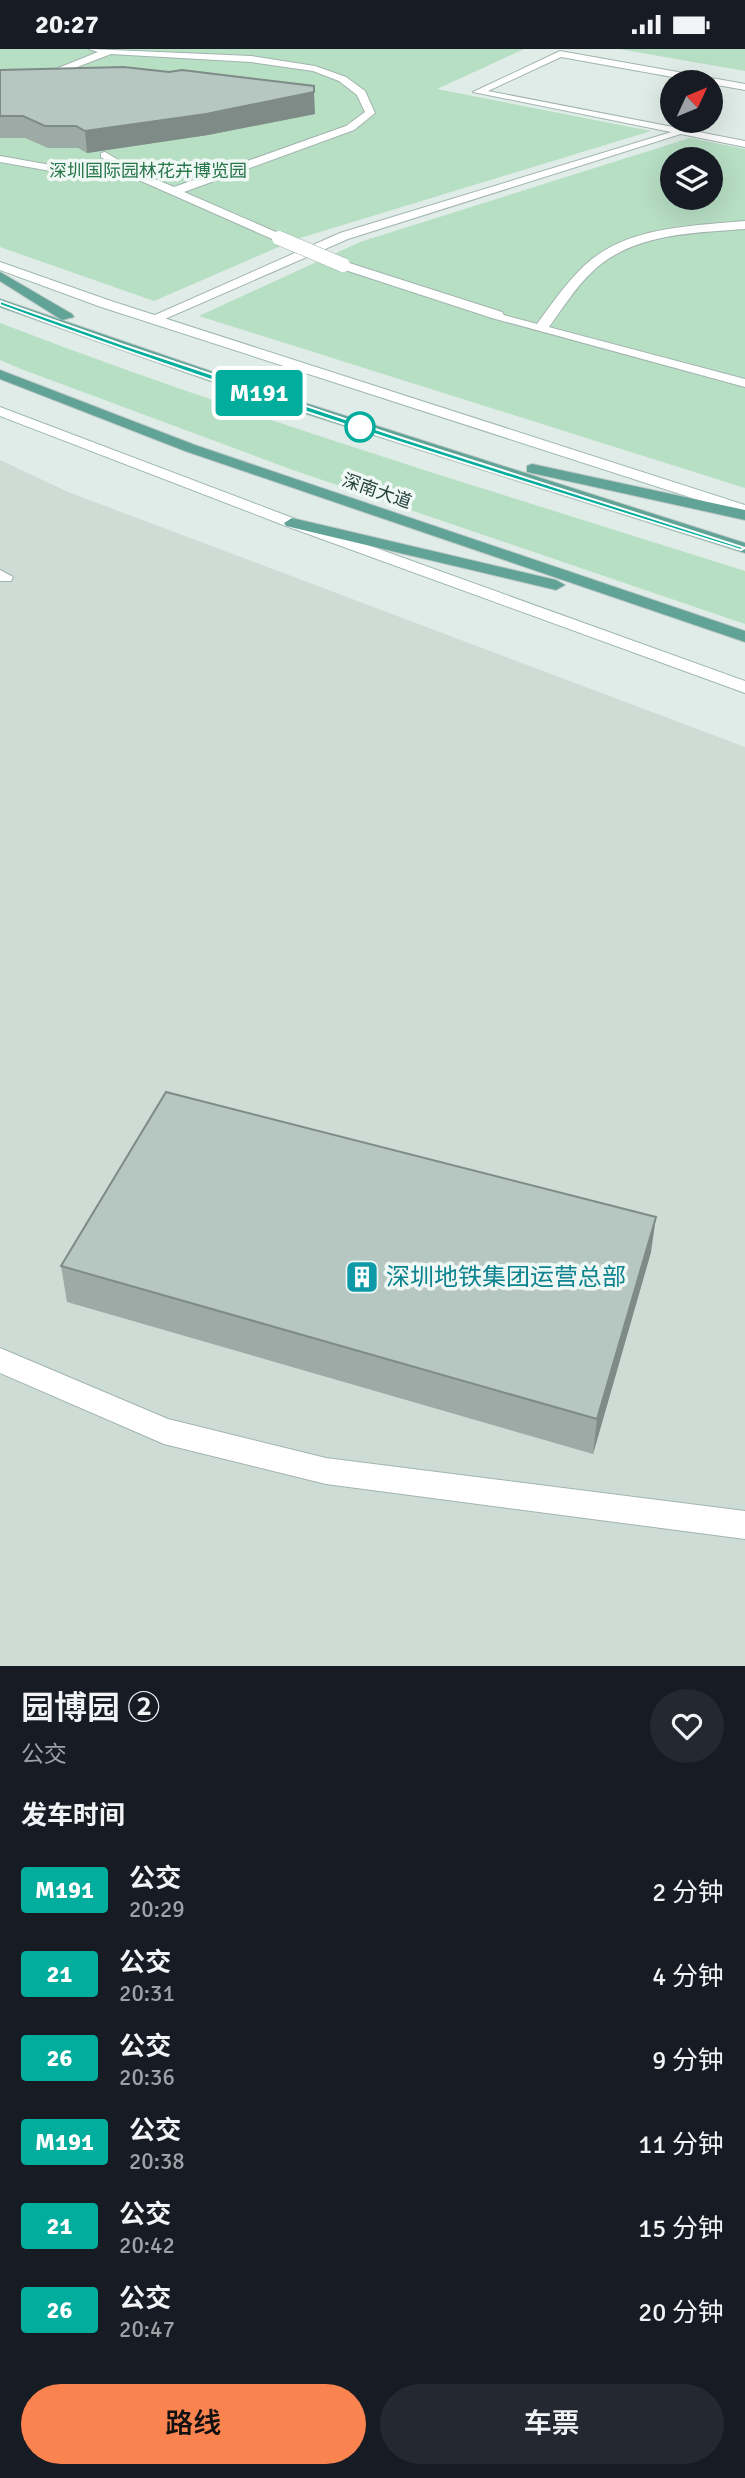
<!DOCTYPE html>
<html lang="zh">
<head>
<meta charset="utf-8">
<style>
	body { margin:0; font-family:Signika,"Noto Sans SC",sans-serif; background:#242831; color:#f1f3f6; height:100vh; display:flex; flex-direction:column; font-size:26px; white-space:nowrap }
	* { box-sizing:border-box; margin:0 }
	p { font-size:23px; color:#9ea1a6 }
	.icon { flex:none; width:38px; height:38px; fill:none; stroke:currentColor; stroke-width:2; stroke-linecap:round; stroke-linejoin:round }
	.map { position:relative; height:1617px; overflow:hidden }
	.sheet { display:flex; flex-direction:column; background:#171b24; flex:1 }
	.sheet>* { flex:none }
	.badge { padding:0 14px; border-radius:5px; font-size:24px; line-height:46px }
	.needle { width:46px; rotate:46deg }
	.tools { position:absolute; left:660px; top:21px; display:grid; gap:14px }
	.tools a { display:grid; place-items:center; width:63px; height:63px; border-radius:50%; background:#171b24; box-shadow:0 7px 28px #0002; font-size:35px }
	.map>.badge { position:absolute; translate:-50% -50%; box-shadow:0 0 0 4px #fff }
	h2 { padding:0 21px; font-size:26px; line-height:63px }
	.round { display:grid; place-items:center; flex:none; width:74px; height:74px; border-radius:37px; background:#242831 }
	.headline { display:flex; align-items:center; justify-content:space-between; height:119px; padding:0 21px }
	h1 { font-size:33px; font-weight:600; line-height:52px }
	.primary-button { display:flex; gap:14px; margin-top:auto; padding:14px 21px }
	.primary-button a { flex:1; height:80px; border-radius:42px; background:#fb834f; color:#111; font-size:28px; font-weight:600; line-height:80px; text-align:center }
	.primary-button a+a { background:#242831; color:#f1f3f6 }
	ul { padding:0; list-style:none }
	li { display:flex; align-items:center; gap:21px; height:84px; padding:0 21px }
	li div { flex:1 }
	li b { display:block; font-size:26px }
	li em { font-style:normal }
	li .badge { min-width:77px; font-weight:700; text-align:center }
	.status { display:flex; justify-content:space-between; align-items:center; height:49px; padding:0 35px; background:#171b24; direction:ltr }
	.status svg { height:19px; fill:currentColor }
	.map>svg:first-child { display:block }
</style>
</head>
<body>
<div class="status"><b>20:27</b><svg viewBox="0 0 49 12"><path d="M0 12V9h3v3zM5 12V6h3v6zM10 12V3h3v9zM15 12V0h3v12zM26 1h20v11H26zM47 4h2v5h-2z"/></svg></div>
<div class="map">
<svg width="745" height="1617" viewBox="0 0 745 1617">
	<rect width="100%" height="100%" fill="#e0ece7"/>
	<polygon fill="#cedcd6" points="0,411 68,443 745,698 745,1617 0,1617"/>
	<g fill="#b7dfc4" fill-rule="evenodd">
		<polygon points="0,0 524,0 437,40 651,82 297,190 154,252 0,198"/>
		<polygon points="619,0 745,0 745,22"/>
		<path d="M690 89 745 100V439L199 267 360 193ZM672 110H710V149H672Z"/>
		<path d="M0 274C244 368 496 443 745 522V575L290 420 21 320 0 311Z"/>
	</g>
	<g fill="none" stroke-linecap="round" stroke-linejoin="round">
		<defs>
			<g id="service">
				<polygon points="89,0 251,7 315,17 346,28 365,42 375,64 354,81 184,143 283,186 285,189 279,193 132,128 79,127 0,113 0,107 79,121 121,121 101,108 101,104 105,103 138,123 174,138 346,77 365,63 357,46 339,32 313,22 251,13 111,5 46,30 0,39 0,33 41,26 98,3"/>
				<polygon points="560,2 745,35 745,41 561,8 488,42 745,92 745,98 473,43"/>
				<path d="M745 172V180C693 184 632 184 592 223 574 240 561 262 546 282L534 279C550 257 566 234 585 216 627 177 692 177 745 172Z"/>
				<polygon points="343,212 502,263 504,266 492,269 339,219 339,213"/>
				<polygon points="0,521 13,528 11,532 0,532"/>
				<polygon points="0,1299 168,1370 326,1409 745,1462 745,1490 326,1435 164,1395 0,1324"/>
			</g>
			<polygon id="pedestrian" points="492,263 745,330 745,338 492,269"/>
			<polygon id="minor" points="678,81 687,83 348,190 158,273 146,270 340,184"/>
			<g id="secondary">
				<polygon points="0,213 111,252 745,456 745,466 101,258 0,221"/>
				<polygon points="0,358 298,471 745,632 745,644 286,477 0,367"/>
			</g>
			<g id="primary">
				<polygon points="0,223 72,265 74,268 62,271 0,232"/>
				<polygon points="0,250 283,347 745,494 745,504 272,354 0,258"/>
				<polygon points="0,321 195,396 745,582 745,593 185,402 0,330"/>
				<polygon points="532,415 745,461 745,471 527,423 527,417"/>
				<polygon points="292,469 556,531 565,536 556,541 286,477 284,474"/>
			</g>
		</defs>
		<use href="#service" stroke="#a2b4af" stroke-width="2"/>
		<use href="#pedestrian" stroke="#a2b4af" stroke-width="2"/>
		<use href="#minor" stroke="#a2b4af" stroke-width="2"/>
		<use href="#secondary" stroke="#9db8b0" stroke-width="2"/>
		<use href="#primary" stroke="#c0c9c7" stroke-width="2"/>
		<use href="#service" fill="#fff" fill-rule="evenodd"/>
		<use href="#pedestrian" fill="#fff" fill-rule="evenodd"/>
		<use href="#minor" fill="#fff" fill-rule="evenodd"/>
		<use href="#secondary" fill="#fff" fill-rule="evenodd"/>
		<use href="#primary" fill="#61a497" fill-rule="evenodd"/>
		<defs>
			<polyline id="service-bridge" points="279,189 343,216"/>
		</defs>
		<use href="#service-bridge" stroke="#a2b4af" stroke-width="15" stroke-linecap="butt"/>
		<use href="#service-bridge" stroke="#fff" stroke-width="14"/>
	</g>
	<g fill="#9caba5">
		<polygon points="0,21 315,65 208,86 87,104 78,99 48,99 25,89 0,89"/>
		<polygon points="651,1203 593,1405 67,1253 61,1217"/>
	</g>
	<g fill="#7f8b86">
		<polygon points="314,43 315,65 208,86 87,104 85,82"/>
		<polygon points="656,1168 651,1203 593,1405 597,1370"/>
	</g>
	<g fill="#b5c7c0" stroke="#7f8b86" stroke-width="2">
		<polygon points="124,18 169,23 182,21 314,37 314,43 206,65 85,82 76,77 45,77 23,67 0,67 0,21"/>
		<polygon points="166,1043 656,1168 597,1370 61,1217"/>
	</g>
	<path fill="#01ad9c" stroke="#fff" stroke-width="2" d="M0 252 124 296 399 388 745 499 741 501C492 423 242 346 0 256Z"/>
	<defs>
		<symbol id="building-square" viewBox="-11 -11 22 22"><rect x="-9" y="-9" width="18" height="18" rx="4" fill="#0f9aa8" stroke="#f0f8f5"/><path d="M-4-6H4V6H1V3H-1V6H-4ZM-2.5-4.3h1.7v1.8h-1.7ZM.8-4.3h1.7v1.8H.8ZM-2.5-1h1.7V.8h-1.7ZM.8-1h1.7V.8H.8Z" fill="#fff"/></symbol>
	</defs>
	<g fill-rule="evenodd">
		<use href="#building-square" x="343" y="1209" width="38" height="38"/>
	</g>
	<circle fill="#fff" stroke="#01ad9c" stroke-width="3.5" cx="360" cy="378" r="14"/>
	<g text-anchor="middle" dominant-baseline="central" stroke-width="7" stroke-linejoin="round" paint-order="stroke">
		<g font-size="18" fill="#27774a" stroke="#f0f8f5">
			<text x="148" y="122">深圳国际园林花卉博览园</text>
		</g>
		<g font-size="18" fill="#1f3d37" stroke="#f0f8f5">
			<text transform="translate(377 442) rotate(19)">深南大道</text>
		</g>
		<g font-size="24" fill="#0d838f" stroke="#f0f8f5" text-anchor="start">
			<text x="386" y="1228">深圳地铁集团运营总部</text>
		</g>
	</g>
</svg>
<div class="tools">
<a><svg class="needle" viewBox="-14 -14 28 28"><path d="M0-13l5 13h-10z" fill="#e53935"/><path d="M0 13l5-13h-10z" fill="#9ea1a6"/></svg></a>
<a><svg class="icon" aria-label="layers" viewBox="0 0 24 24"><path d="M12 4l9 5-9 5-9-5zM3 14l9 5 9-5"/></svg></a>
</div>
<b class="badge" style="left:259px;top:344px;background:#01ad9c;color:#fff">M191</b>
</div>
<section class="sheet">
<div class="headline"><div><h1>园博园 ②</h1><p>公交</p></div><a class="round"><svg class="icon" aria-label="heart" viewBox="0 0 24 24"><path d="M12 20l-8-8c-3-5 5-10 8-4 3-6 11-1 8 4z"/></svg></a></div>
<h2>发车时间</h2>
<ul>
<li><span class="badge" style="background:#01ad9c;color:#fff">M191</span><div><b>公交</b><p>20:29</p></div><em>2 分钟</em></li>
<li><span class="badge" style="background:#01ad9c;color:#fff">21</span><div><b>公交</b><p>20:31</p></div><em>4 分钟</em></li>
<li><span class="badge" style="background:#01ad9c;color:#fff">26</span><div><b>公交</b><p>20:36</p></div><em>9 分钟</em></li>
<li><span class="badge" style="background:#01ad9c;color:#fff">M191</span><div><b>公交</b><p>20:38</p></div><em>11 分钟</em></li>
<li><span class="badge" style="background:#01ad9c;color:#fff">21</span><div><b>公交</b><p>20:42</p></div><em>15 分钟</em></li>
<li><span class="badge" style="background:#01ad9c;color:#fff">26</span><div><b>公交</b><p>20:47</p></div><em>20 分钟</em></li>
</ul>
<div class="primary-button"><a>路线</a><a>车票</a></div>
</section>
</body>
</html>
